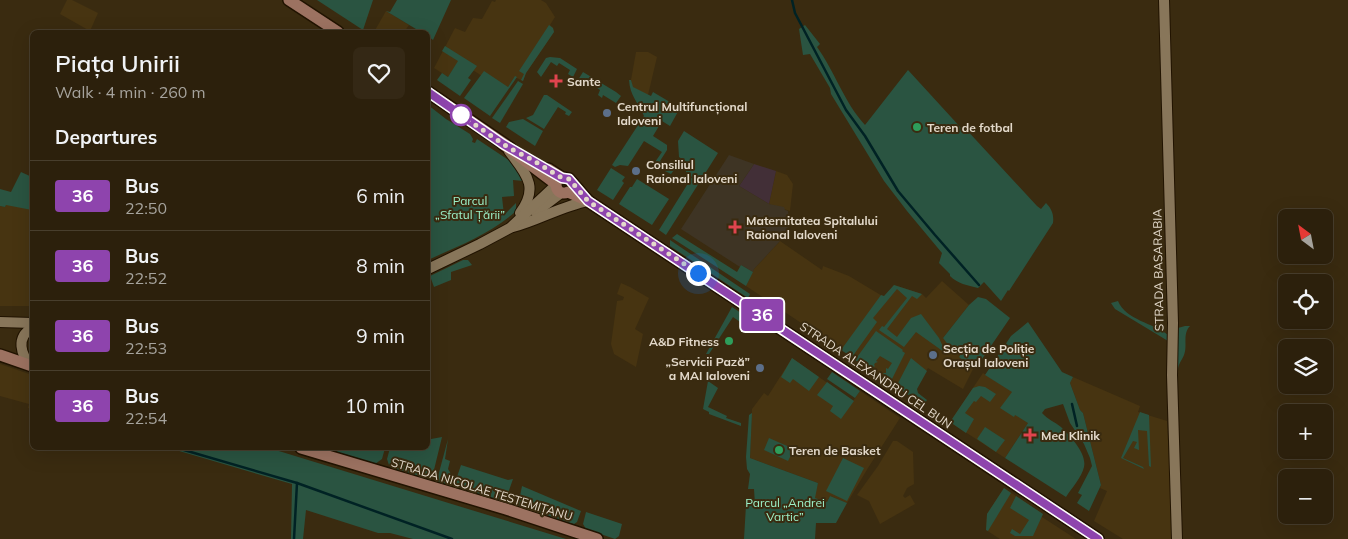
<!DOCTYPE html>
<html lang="en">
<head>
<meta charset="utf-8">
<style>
	body { margin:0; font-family:Mulish,sans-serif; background:#342815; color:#f1f3f6; height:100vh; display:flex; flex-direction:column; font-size:19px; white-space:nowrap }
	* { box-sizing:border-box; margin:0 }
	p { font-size:16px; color:#a6a39d }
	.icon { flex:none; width:28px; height:28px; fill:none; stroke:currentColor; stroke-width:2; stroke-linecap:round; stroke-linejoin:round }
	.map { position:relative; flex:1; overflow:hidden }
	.panel { position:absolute; left:30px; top:30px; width:400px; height:420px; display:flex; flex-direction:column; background:#2c200c; border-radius:8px; box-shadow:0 5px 20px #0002,0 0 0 1px #483e2d }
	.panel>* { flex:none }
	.badge { padding:0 10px; border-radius:4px; font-size:18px; line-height:32px }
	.needle { width:32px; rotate:328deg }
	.buttons { position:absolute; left:1278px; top:209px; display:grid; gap:10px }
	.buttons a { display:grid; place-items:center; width:55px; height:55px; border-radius:8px; background:#2c200c; box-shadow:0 5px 20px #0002,0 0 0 1px #483e2d; font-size:25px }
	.you { position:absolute; width:25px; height:25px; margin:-12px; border:4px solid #fff; border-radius:50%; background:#1a73e8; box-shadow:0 0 0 8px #1a73e833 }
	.map>.badge { position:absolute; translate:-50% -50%; box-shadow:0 0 0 2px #fff }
	h2 { padding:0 25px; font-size:19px; line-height:45px }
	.round { display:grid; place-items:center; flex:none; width:52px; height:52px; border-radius:8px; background:#342815 }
	.summary { display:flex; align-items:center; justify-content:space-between; height:85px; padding:0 25px }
	h1 { font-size:24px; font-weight:600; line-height:38px }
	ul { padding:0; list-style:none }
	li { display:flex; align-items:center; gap:15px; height:70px; padding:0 25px; border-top:1px solid #483e2d }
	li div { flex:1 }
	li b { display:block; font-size:19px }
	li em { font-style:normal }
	li .badge { min-width:55px; font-weight:700; text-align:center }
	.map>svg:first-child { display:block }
</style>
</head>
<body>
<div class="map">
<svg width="1348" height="539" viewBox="0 0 1348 539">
	<rect width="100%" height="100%" fill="#3a2b10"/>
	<g fill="#473411">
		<polygon points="67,0 72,0 98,13 90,31 60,14"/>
		<polygon points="496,0 541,0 546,3 555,17 550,25 553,28 554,32 526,73 523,81 515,77 505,91 459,61 448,77 434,68 455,28 465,32 473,18 482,19 492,1 495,2"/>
		<polygon points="386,11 409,25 404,32 397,30 395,32 374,32"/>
		<polygon points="636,52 648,52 657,57 648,95 632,87 631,80"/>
		<polygon points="776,171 787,175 793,184 790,211 769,204"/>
		<polygon points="32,190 32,306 0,306 0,206 5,207 6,205"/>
		<polygon points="780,241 822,270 823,266 849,276 884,297 894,285 922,294 926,298 942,281 969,305 943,338 977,361 963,389 928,368 910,396 746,286 754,269"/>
		<polygon points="621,283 630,287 649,298 635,329 643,334 636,367 614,354 611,344 617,301 623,300 624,297 617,294"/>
		<polygon points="792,358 853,401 860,391 900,418 868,468 847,503 830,496 827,502 814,498 818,483 750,458 752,409 764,393 768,396"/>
		<polygon points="0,364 32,375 32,409 28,408 29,404 0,396"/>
		<polygon points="983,373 1013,392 1032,417 1005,458 950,422"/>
		<polygon points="1073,377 1140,406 1138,412 1167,421 1173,539 1123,539 1094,521 1107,491 1100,488 1101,485 1083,413 1080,410 1070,383"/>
		<polygon points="893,441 897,441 913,452 914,484 907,488 903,496 905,498 910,495 915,504 880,524 869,501 857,495 878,466"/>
		<polygon points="1004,488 1043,514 1042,517 1076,539 1000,539 986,530 987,514"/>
	</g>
	<polygon fill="#422f37" points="754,164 776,171 769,204 739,186"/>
	<polygon fill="#3e3424" points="729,155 754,164 739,186 769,204 784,207 785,210 788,211 789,225 780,241 754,269 753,272 741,265 740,267 681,229"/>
	<g fill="#2a5441">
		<polygon points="317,0 373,0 363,30"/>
		<polygon points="397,0 451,0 433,40 428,36 428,32 421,32 386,11 390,12"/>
		<polygon points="549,25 553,28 554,32 526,73 523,81 521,80 524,74 519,71"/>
		<path d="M805 25 820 44 817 47C835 72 844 102 865 125L908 70 962 129 964 127 1037 206 1041 209 1046 203C1052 209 1054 215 1053 223L1009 291 1008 290 1001 301 984 282 978 288C967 285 958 284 950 276V274L939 263 942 253 907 211 884 181 831 94 830 88 810 54 803 55 799 29Z"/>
		<polygon points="445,46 477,66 468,78 471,80 460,96 437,80 442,73 448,77 458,61 442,51"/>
		<polygon points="550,57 560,58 577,69 573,77 568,74 570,70 559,63 557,66 551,62 541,77 537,72 546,58"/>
		<polygon points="484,71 508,87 515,76 517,77 490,116 464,98"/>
		<polygon points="583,72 616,92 621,96 616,103 603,95 602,98 598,95 600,90 589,82 585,88 580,85 581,82 578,80"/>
		<path d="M629 80H631L633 87 651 96 653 92 680 108 670 126 662 121 653 136 667 145V150L660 161 674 170 671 174 653 165 662 152 644 141 628 166 620 165 615 167 612 165 644 116C638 102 630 96 629 80Z"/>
		<polygon points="518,81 523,84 500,123 492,118"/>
		<polygon points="544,95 547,95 572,112 569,116 565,114 566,112 558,107 544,129 526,118 533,115"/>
		<path d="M428 105 446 119 470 134 473 139 472 142 475 143 477 139 513 163 524 181 513 180 514 196 502 197 504 215 516 203V211C491 234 458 246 428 260Z"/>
		<polygon points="523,119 543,131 535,146 506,127 509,122"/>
		<polygon points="684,131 718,153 666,235 659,230 692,177 686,172 685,161 679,157 678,141"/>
		<polygon points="611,168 625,177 622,181 624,183 613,200 597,190"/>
		<polygon points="21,172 32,177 32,210 6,205 5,207 0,206 0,189 11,192"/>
		<polygon points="637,179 669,199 652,225 619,204 630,187 632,187"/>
		<polygon points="677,234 737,272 741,265 753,272 746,286 672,238"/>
		<polygon points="670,240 750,294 748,298 670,246"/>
		<polygon points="463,260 468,260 472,265 451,272 451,280 434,287 430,276"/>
		<polygon points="894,285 922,294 917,299 912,296 887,329 897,337 911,318 921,314 939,338 945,351 944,352 916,332 904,347 879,330 882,326 884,327 907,298 897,289 873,318 877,322 852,357 841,350 881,295 884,296"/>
		<polygon points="978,297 986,299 1010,318 980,362 977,361 976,364 969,360 967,363 959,357 961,354 957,351 955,354 943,338 969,305"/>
		<path d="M1118 301C1126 320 1153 323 1168 335V341L1115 309 1111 303Z"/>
		<polygon points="732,307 747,317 748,321 743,324 733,317 709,354 706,354"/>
		<path d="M1028 322 1062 372 1073 377 1070 383 1080 410 1083 413 1101 485 1089 511 1077 503 1082 495 1078 493 1092 466 1090 458 1084 444 1070 423 1063 404 1045 409 1042 413C1047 419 1055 422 1061 427 1070 436 1087 453 1084 467 1082 477 1071 489 1066 497L1005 458 1028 423 1015 415 1014 417 1000 408 1012 392 985 375 1011 336Z"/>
		<path d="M1185 326H1190C1182 334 1188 346 1184 355 1181 362 1178 364 1178 371L1175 370 1178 328Z"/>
		<polygon points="876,331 903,350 902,351 905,353 890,383 883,378 885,375 883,373 886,373 886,368 888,369 892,363 880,356 876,361 878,362 875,363 874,365 875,366 870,370 855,360"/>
		<polygon points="792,358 819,377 809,391 793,379 790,383 781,377"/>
		<polygon points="911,358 927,371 917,389 918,393 927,400 924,405 896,387"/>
		<polygon points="832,372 860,391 855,398 827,379"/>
		<polygon points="708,381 718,388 708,407 727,416 726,418 741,423 741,426 709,414 709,412 703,409"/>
		<polygon points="827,382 854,401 841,419 830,411 833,406 817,395"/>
		<polygon points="979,386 985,387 996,394 990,402 981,396 976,402 974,401 965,413 974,419 966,433 950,422 973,388"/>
		<polygon points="1140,412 1149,415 1151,467 1149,466 1147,431 1138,430 1139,450 1134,448 1137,442 1133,441 1123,458 1143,467 1144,469 1121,458"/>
		<polygon points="752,413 750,458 818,483 815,498 827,502 830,496 847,503 836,523 816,523 815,539 744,539 746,505 755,505 754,489 748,489 750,474 747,469 746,457 749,415"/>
		<polygon points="985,427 1005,440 996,452 977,439"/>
		<polygon points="442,437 433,474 429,479 396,470 389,465 387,459 390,448 428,448 431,439"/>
		<polygon points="769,438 794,449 788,461 764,450"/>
		<polygon points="448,439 445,459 450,461 448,469 451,474 449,482 446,486 437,483 437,480"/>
		<polygon points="169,448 269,448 566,539 413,539 390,533 378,533 306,510 303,539 291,539 292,484"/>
		<polygon points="338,448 385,448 382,459 375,464 337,452"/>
		<polygon points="843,458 864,468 847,501 826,491"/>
		<polygon points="461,465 508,480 513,479 506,499 502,502 456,489 455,483"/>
		<polygon points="522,486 581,511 577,522 574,524 563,522 518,506"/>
		<polygon points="1004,488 1011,493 988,531 986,530 987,514"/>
		<polygon points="1016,496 1043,514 1033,536 1015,536 1010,533 1012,529 1020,534 1029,520 1010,508"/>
		<polygon points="586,512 622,524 619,536 615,539 586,529 583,524"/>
	</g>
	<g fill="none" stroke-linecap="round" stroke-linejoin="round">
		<g stroke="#002224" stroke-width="2.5">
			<polyline points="792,0 795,13 846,110 865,136 898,191 935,235 979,285"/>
			<polyline points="1072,404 1077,426"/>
			<polyline points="177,448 297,483 452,539"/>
			<polyline points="294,539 297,483"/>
		</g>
		<defs>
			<g id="tertiary">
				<polyline points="1164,0 1173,323 1172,375 1177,539"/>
				<path d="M509 151C525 173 540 186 520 213"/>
				<polyline points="536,212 561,193"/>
				<path d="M513 227C539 220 562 206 588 201"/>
				<polyline points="428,269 480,244 510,228 556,185"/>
				<polyline points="0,322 32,323"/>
				<path d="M32 366C20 355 16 337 32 328"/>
			</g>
			<g id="secondary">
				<polyline points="289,0 338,32"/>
				<polyline points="428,92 510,148"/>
				<path d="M503 144 556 184C556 191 561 195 568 192L588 201 1098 539"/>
				<polyline points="548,169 562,178 569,179 588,201"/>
				<polyline points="0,355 32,366"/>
				<polyline points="301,448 506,509 597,539"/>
			</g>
		</defs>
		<use href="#tertiary" stroke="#211300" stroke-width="12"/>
		<use href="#secondary" stroke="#211300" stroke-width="14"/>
		<use href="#tertiary" stroke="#88765a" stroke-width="10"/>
		<use href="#secondary" stroke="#9c7261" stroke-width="11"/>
	</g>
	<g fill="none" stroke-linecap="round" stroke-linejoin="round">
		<defs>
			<polyline id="line" points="428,92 503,144 562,178 569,179 588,201 1098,539"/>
		</defs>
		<use href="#line" stroke="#fff" stroke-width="11"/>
		<use href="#line" stroke="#8e44ad" stroke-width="8"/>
		<polyline stroke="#e3d9ca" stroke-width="5" stroke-dasharray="0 9" points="461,115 509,148 529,158 562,178 569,179 588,201 698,273"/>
	</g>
	<g fill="#e0444e" stroke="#3a2b10" stroke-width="2">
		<path d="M553.5 73.5h5v5h5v5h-5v5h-5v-5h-5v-5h5z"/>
		<path d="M732.5 219.5h5v5h5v5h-5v5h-5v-5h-5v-5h5z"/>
		<path d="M1027.5 427.5h5v5h5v5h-5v5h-5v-5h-5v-5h5z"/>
	</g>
	<g fill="#5c6f8a" stroke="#3a2b10" stroke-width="2">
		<circle cx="607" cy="113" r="5"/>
		<circle cx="636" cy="171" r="5"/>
		<circle cx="933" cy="355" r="5"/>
		<circle cx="760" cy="368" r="5"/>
	</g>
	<circle fill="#fff" stroke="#8e44ad" stroke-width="2.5" cx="461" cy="115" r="10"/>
	<g fill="#2e9e5b" stroke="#3a2b10" stroke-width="2">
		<circle cx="917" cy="127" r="5"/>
		<circle cx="729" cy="341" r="5"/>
		<circle cx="779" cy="450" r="5"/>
	</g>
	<g text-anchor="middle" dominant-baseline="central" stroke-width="4" stroke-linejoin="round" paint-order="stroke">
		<g font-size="12" font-weight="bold" fill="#e3d9ca" stroke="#3a2b10" text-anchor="start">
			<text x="567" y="81">Sante</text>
			<text x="617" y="106">Centrul Multifuncțional<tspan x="617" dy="14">Ialoveni</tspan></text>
			<text x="927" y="127">Teren de fotbal</text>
			<text x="646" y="164">Consiliul<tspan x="646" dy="14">Raional Ialoveni</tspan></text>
			<text x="746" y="220">Maternitatea Spitalului<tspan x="746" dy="14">Raional Ialoveni</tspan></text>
			<text x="719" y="341" text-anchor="end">A&amp;D Fitness</text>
			<text x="943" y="348">Secția de Poliție<tspan x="943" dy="14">Orașul Ialoveni</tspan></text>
			<text x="750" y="361" text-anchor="end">„Servicii Pază”<tspan x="750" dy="14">a MAI Ialoveni</tspan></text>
			<text x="1041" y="435">Med Klinik</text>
			<text x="789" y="450">Teren de Basket</text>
		</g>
		<g font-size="12" fill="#9cf1c9" stroke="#3a2b10">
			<text x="470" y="200">Parcul<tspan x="470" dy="14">„Sfatul Țării”</tspan></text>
			<text x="785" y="502">Parcul „Andrei<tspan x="785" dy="14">Vartic”</tspan></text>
		</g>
		<g font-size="12" fill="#e3d9ca" stroke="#3a2b10">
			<text transform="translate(1158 270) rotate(-91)">STRADA BASARABIA</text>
			<text transform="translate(876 375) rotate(34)">STRADA ALEXANDRU CEL BUN</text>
			<text transform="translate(482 489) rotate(17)">STRADA NICOLAE TESTEMIȚANU</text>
		</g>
	</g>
</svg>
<div class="buttons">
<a><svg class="needle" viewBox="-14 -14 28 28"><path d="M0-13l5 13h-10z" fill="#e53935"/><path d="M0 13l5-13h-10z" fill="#a6a39d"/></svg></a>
<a><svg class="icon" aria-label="locate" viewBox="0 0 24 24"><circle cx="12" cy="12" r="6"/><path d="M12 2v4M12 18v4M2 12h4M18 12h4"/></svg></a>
<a><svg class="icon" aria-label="layers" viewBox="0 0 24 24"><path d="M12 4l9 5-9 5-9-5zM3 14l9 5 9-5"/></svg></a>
<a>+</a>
<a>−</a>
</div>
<div class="you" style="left:698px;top:273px"></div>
<b class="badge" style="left:762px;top:315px;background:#8e44ad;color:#fff">36</b>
<section class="panel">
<div class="summary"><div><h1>Piața Unirii</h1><p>Walk · 4 min · 260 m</p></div><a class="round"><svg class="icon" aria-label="heart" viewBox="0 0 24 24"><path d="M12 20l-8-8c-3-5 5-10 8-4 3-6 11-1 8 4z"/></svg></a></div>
<h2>Departures</h2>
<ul>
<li><span class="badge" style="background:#8e44ad;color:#fff">36</span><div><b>Bus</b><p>22:50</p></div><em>6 min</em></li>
<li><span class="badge" style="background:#8e44ad;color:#fff">36</span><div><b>Bus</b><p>22:52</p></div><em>8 min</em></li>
<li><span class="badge" style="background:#8e44ad;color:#fff">36</span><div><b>Bus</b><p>22:53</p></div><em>9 min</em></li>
<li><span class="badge" style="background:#8e44ad;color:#fff">36</span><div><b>Bus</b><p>22:54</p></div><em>10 min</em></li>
</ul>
</section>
</div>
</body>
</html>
